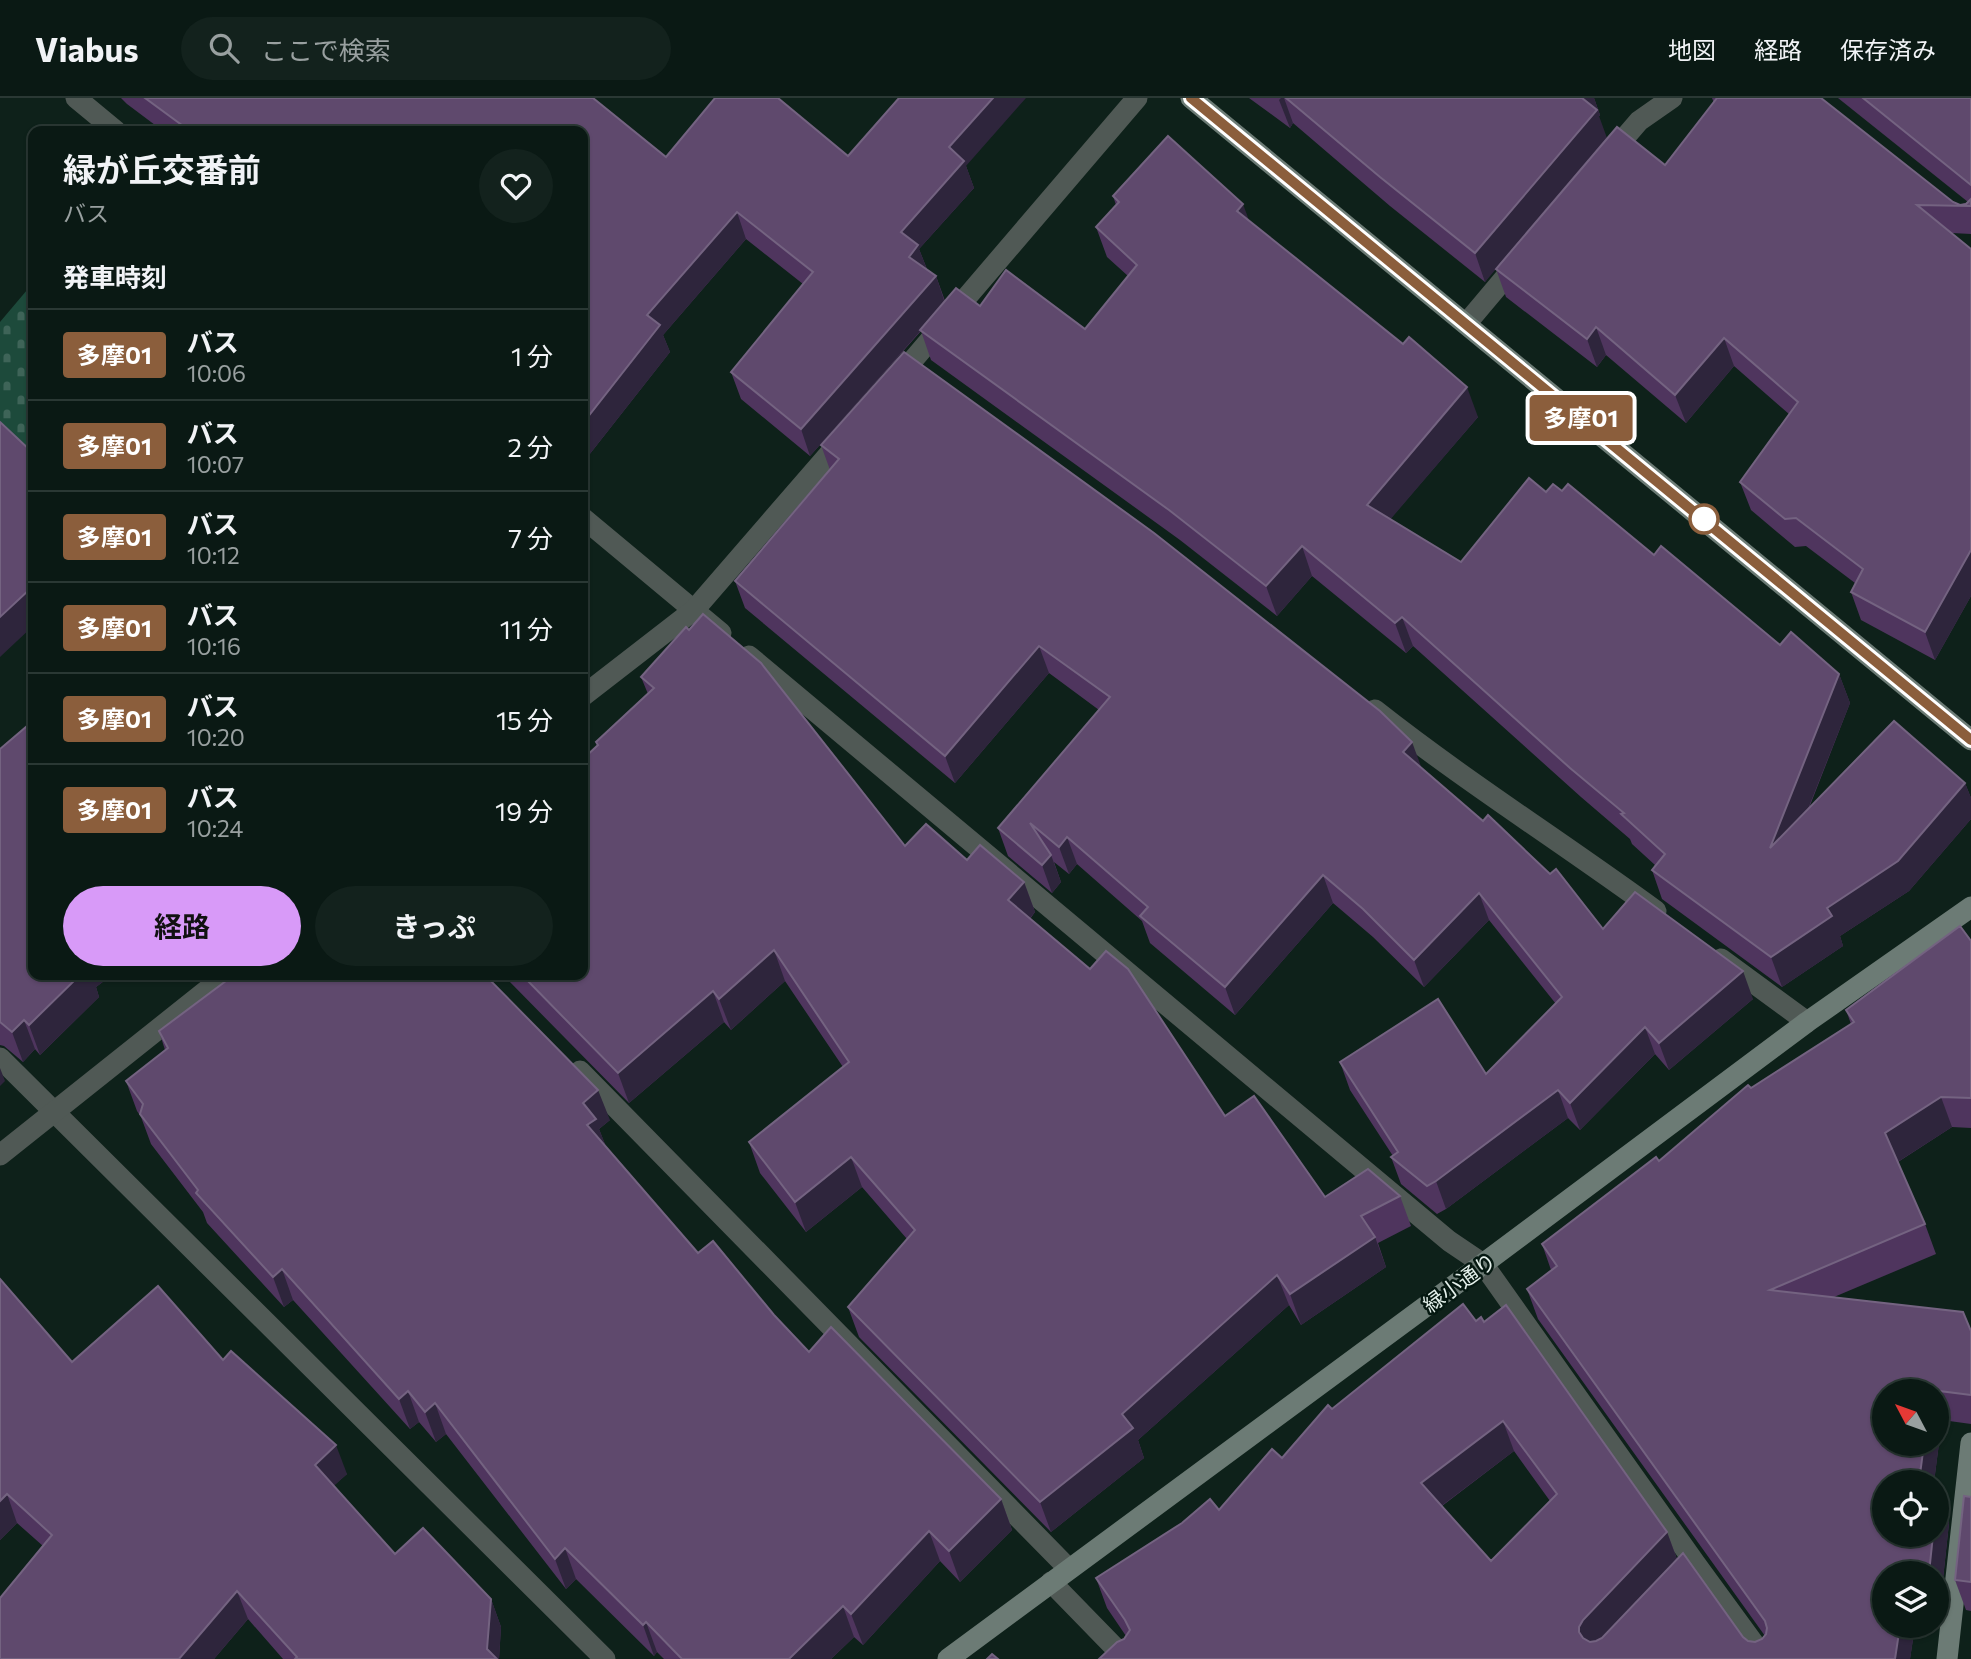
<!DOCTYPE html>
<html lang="ja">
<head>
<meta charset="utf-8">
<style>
	body { margin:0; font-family:Commissioner,"Noto Sans JP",sans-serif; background:#13221d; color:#f1f3f6; height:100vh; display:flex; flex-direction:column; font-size:26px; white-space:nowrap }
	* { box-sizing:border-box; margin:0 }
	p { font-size:23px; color:#99a0a0 }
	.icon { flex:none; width:38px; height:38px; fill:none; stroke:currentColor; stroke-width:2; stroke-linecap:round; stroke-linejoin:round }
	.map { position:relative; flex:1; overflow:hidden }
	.drawer { position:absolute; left:28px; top:28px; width:560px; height:854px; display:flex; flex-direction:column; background:#0a1914; border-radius:14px; box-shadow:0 2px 5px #0004,0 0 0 2px #2a3834 }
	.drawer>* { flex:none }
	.badge { padding:0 14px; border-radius:5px; font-size:24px; line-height:46px }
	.needle { width:46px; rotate:311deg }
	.buttons { position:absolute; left:1872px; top:1281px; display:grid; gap:14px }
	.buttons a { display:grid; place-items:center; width:77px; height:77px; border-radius:50%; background:#0a1914; box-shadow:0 2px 5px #0004,0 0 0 2px #2a3834; font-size:35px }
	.map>.badge { position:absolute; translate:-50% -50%; box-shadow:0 0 0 4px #fff }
	h2 { padding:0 35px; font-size:26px; line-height:63px }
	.round { display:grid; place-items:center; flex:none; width:74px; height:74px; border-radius:37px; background:#13221d }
	.summary { display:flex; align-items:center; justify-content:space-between; height:119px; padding:0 35px }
	h1 { font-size:33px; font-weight:700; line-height:52px }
	.cta { display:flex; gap:14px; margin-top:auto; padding:14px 35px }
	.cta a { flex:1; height:80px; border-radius:42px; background:#d89af8; color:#111; font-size:28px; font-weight:700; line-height:80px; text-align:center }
	.cta a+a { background:#13221d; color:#f1f3f6 }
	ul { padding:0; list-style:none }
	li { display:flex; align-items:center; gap:21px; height:91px; padding:0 35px; border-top:2px solid #2a3834 }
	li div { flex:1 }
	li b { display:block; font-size:26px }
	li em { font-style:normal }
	li .badge { min-width:77px; font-weight:700; text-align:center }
	header { display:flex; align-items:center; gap:42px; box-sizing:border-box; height:98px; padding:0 35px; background:#0a1914; border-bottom:2px solid #2a3834 }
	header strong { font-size:33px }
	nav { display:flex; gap:38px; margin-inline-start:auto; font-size:24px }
	.search { width:490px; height:63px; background:#13221d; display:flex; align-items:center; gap:18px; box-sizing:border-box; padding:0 24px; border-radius:38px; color:#99a0a0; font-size:26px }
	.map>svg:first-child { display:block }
</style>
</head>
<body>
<header>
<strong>Viabus</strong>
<div class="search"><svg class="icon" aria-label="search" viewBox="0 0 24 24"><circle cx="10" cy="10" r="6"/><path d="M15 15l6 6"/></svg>ここで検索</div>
<nav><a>地図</a><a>経路</a><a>保存済み</a></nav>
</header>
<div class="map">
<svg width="1971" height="1561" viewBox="0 0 1971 1561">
	<defs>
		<pattern id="cemetery-stones" width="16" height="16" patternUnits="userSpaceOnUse" patternTransform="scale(1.75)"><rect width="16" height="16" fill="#1d4a3b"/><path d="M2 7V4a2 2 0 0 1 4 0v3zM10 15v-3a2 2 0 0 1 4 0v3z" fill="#3e6458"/></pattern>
	</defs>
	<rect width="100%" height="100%" fill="#0e211a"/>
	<polygon fill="url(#cemetery-stones)" points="33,185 33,354 0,326 0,224"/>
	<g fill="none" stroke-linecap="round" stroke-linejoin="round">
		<g stroke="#505955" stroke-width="21">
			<polyline points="1608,59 1639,23 1672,0"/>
			<polyline points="1466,226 1519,163"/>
			<path d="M1375 612C1465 683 1563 745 1656 813"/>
			<polyline points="1721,861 1807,924"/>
			<polyline points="580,973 1069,1471"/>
			<polyline points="1051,1484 1126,1561"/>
		</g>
		<g stroke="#505955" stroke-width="21">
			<polyline points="76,0 116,33"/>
			<polyline points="895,283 1137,0"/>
			<polyline points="583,420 721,535"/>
			<polyline points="749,558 1449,1143 1483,1166 1695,1465 1765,1561"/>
			<polyline points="583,598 694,512 843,340"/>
			<polyline points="0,960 605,1561"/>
			<polyline points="0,1057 226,877"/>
		</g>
		<g stroke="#6c7b75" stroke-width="21">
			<polyline points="1191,0 1971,642"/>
			<polyline points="948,1561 1483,1166 1807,924 1971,809"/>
			<polyline points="1947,1561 1971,1345"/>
		</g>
	</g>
	<g fill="#4f355e" fill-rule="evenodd">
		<polygon points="121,0 593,0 666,59 848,58 966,68 974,90 919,151 927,171 936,178 945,203 980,208 1085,231 1128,178 1107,159 1096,129 1116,107 1113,98 1249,123 1478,319 1390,421 1461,464 1546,394 1654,457 1780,547 1839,576 1850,605 1809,710 1965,685 1971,700 1971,721 1909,793 1840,838 1843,848 1782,889 1662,801 1652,772 1655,767 1632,746 1630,741 1581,699 1413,548 1406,555 1312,478 1277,518 1180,442 931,262 921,233 810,358 741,301 731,274 803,186 746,141 663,237 670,254 589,357 583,352 583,33 163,33 127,6"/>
		<polygon points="1249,0 1594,0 1600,17 1485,184 1390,108 1293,25 1290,30"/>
		<polygon points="1712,0 1821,0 1953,104 1960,107 1968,104 1838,0 1971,0 1971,136 1952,135 1971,151 1971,498 1935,562 1861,522 1851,494 1855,485 1806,448 1795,449 1751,412 1740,384 1789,316 1734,268 1686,325 1606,257 1597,269 1506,199 1496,171 1665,67 1714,5"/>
		<polygon points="821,347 1422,671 1603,831 1753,901 1669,972 1655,956 1580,1032 1568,1020 1446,1111 1437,1116 1401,1086 1391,1059 1393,1058 1350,992 1340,964 1486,976 1556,906 1489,822 1424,889 1373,839 1333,805 1235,917 1150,845 1142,823 1077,766 1069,776 1054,764 1061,784 1052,795 1008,758 998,730 1099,612 1049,575 955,685 745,510 735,483 830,372"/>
		<polygon points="641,579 905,748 967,762 1024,784 1035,814 1030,821 1225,1018 1325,1099 1400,1098 1411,1128 1378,1145 1386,1169 1301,1227 1289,1207 1138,1342 1144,1360 1051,1434 859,1239 848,1209 907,1141 862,1089 806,1134 760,1075 749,1044 843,969 785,883 731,932 724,924 629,1005 503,877 583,877 597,648 596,644 648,596"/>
		<polygon points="0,651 33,877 112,877 96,889 99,899 40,957 35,951 23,964 4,948 0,947"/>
		<path d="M1960 828 1971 843V1030L1952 1029 1898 1064 1925 1126 1936 1156 1834 1199 1963 1214 1971 1233V1326L1942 1322 1934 1384H1885V1437H1937V1395L1949 1425 1940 1509H1937V1475H1885V1528H1915L1910 1561H1099L1117 1544 1124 1541 1126 1538 1107 1510 1096 1480 1182 1425 1210 1401 1219 1412 1272 1351 1282 1360 1328 1307 1332 1311 1463 1206 1476 1223 1481 1219 1484 1224 1506 1207 1667 1434 1677 1461 1683 1455 1743 1539 1748 1543 1755 1544 1762 1541 1765 1538 1538 1221 1527 1191 1551 1172 1542 1146 1656 1059 1659 1063 1748 987 1751 990 1851 926 1846 912ZM1885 1293H1937V1346H1885ZM1514 1353 1550 1403 1491 1463 1442 1408Z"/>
		<polygon points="159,933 610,1022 599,1031 606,1049 698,1155 774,1217 809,1254 1001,1401 1012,1432 960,1484 940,1463 863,1547 854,1539 831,1561 664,1561 657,1554 654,1558 576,1481 566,1491 446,1336 436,1344 419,1324 410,1331 293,1202 284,1209 207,1125 203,1114 151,1046 141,1019 137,1013 126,983 165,952"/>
		<polygon points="0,1181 72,1264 223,1262 347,1376 333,1388 395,1456 491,1501 501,1529 499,1561 283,1561 248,1521 214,1561 0,1561 43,1448 17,1425 0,1442"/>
		<polygon points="1971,1399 1971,1513 1966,1512 1955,1482"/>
	</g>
	<g fill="#2e253c">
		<polygon points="993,0 1026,0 966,68 974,90 919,151 928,174 919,185 901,134 949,49"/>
		<polygon points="1281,0 1284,0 1293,25 1290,30 1279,2"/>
		<polygon points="1582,0 1594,0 1600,17 1599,18 1607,40 1485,184 1475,155"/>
		<polygon points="1243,106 1254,136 1237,113"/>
		<polygon points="737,114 746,141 663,237 670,254 589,357 583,341 583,325 647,217"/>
		<polygon points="936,178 945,205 810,358 801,331"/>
		<polygon points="1596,229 1606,257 1597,269 1587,241"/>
		<polygon points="1724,240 1734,268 1686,325 1675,297"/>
		<polygon points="1467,289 1478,319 1377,437 1367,407"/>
		<polygon points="1302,448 1312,478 1277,518 1266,488"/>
		<polygon points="1971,452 1971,498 1935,562 1925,534"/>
		<polygon points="30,491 33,499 33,528 0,559 0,519"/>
		<polygon points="1402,519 1413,548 1406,555 1395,525"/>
		<polygon points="1039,548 1049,575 955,685 945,658"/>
		<polygon points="1839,576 1850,605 1781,779 1770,750"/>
		<polygon points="1412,644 1422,671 1403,654"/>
		<polygon points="1965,685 1971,700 1971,721 1909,793 1840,838 1843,848 1782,889 1771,859"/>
		<polygon points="1067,739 1077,766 1069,776 1059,749"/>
		<polygon points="1051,757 1061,784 1052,795 1042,767"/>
		<polygon points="1323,777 1333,805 1235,917 1225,889"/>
		<polygon points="1024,784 1035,814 1019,833 1008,802"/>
		<polygon points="1479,795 1489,822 1424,889 1414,862"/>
		<polygon points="774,852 785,883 731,932 719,901"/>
		<polygon points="1743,873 1753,901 1669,972 1659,945"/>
		<polygon points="80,877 112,877 96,889 99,899 40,957 29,927"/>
		<polygon points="713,893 724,924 629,1005 618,975"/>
		<polygon points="24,922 35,951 23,964 12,934"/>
		<polygon points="1645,929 1655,956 1580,1032 1570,1005"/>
		<polygon points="0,970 5,983 0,988"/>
		<polygon points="598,992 610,1022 599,1031 607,1051 587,1027 583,1005"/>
		<polygon points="1558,992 1568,1020 1446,1111 1436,1083"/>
		<polygon points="1941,999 1952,1029 1896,1065 1885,1035"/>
		<polygon points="851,1059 862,1089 806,1134 795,1104"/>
		<polygon points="1375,1139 1386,1169 1301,1227 1290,1196"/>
		<polygon points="282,1171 293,1202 284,1209 273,1179"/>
		<polygon points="1277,1177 1289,1207 1138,1342 1144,1360 1051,1434 1040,1404 1122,1316"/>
		<polygon points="408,1293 419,1324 410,1331 399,1301"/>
		<polygon points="435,1305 446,1336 436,1344 425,1314"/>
		<polygon points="1937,1309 1942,1322 1934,1384 1919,1384 1924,1346 1937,1346"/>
		<polygon points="1503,1323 1514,1353 1432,1415 1421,1385"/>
		<polygon points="336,1347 347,1376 325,1396 315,1367"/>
		<polygon points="1938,1395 1949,1425 1940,1509 1937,1503 1937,1475 1929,1475 1933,1437 1937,1437"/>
		<polygon points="7,1396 17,1425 0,1442 0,1403"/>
		<polygon points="1001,1401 1012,1432 960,1484 949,1453"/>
		<polygon points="929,1433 940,1463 863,1547 851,1516"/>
		<polygon points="1667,1434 1678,1464 1590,1559 1579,1534 1579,1529 1583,1522"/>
		<polygon points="565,1450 576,1481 566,1491 555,1461"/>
		<polygon points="237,1493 248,1521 214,1561 179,1561"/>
		<polygon points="491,1501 501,1529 499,1561 490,1561 487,1551"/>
		<polygon points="843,1508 854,1539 831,1561 789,1561"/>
		<polygon points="646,1524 657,1554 654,1558 643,1527"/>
		<polygon points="1900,1528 1915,1528 1910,1561 1895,1561"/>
	</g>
	<g fill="#5f496d" stroke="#746381" stroke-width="2" fill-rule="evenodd">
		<polygon points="145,0 593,0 666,59 715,0 778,0 848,58 899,0 993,0 949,49 964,63 901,134 918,147 909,159 936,178 801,331 731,274 813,174 737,114 647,217 660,227 583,325 583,33 190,33"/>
		<polygon points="1286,0 1582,0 1597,12 1475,155 1380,79"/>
		<polygon points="1717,0 1821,0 1953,104 1960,107 1966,106 1971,101 1971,108 1917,107 1971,151 1971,452 1925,534 1851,494 1863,471 1796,420 1785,421 1740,384 1798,304 1724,240 1675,297 1596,229 1587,241 1496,171 1617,29 1665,67"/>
		<polygon points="1863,0 1971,0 1971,87"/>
		<polygon points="1168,38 1243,106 1237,113 1403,246 1409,239 1467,289 1367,407 1461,464 1529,380 1546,394 1553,386 1562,393 1568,386 1654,457 1661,448 1780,547 1791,534 1839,576 1770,750 1894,623 1965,685 1898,763 1827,810 1832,818 1771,859 1652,772 1665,756 1621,716 1624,715 1570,670 1402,519 1395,525 1302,448 1266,488 1169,412 920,232 956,190 980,208 1006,172 1085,231 1137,167 1096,129 1119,104 1113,98"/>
		<polygon points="904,254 1154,435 1380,613 1412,644 1403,654 1483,723 1488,717 1550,776 1556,771 1603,831 1635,794 1743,873 1659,945 1645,929 1570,1005 1558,992 1436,1083 1427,1088 1391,1059 1398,1054 1340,964 1438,901 1486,976 1562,899 1479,795 1414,862 1363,811 1323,777 1225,889 1140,818 1148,809 1067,739 1059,749 1030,725 1051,757 1042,767 998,730 1110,599 1039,548 945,658 735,483 839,361 821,347"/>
		<polygon points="0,324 33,355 33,494 30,491 0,519"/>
		<polygon points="703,516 761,565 905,748 926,726 967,762 980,747 1024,784 1008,802 1090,871 1106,853 1128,871 1225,1018 1254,998 1325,1099 1368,1071 1400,1098 1361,1118 1375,1139 1290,1196 1277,1177 1122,1316 1133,1330 1040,1404 848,1209 915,1132 851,1059 795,1104 749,1044 849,964 774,852 719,901 713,893 618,975 522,877 583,877 583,661 598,647 596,644 654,590 641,579 686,529 689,532"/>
		<polygon points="33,623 33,877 80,877 29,927 24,922 12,934 0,924 0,651"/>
		<path d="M1960 828 1971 843V1000L1941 999 1885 1035 1925 1126 1770 1192 1963 1214 1971 1233V1297L1931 1292V1293H1885V1346H1924L1919 1384H1885V1437H1933L1929 1475H1885V1528H1900L1895 1561H1099L1117 1544 1124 1541 1130 1532 1125 1522 1096 1480 1182 1425 1210 1401 1219 1412 1272 1351 1282 1360 1328 1307 1332 1311 1463 1206 1476 1223 1481 1219 1484 1224 1506 1207 1667 1434 1583 1522 1579 1529V1534L1583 1540 1590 1544 1596 1543 1602 1540 1683 1455 1743 1539 1748 1543 1755 1544 1762 1541 1766 1536 1767 1530 1765 1523 1527 1191 1557 1168 1542 1146 1656 1059 1659 1063 1748 987 1751 990 1854 924 1846 912ZM1503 1323 1557 1396 1491 1463 1421 1385Z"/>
		<polygon points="234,877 485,877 598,992 583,1005 596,1021 587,1027 698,1155 713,1143 774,1217 809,1254 831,1229 1001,1401 949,1453 929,1433 851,1516 843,1508 789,1561 682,1561 646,1524 643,1527 565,1450 555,1461 435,1305 425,1314 408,1293 399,1301 282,1171 273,1179 196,1095 198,1092 140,1016 143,1006 126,983 168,950 159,933"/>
		<polygon points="0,1181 72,1264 158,1188 223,1262 231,1253 336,1347 315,1367 395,1456 423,1430 491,1501 487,1551 497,1561 295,1561 297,1559 237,1493 179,1561 0,1561 0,1500 52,1437 7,1396 0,1403"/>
		<polygon points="1964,1398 1971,1399 1971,1484 1955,1482"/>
		<polygon points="992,1556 998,1561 987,1561"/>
	</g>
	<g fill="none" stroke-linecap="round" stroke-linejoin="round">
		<defs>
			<polyline id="line" points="1191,0 1971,642"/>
		</defs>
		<use href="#line" stroke="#fff" stroke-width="16"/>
		<use href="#line" stroke="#8b5e3c" stroke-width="10"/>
	</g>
	<circle fill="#fff" stroke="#8b5e3c" stroke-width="3.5" cx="1704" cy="421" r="14"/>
	<g text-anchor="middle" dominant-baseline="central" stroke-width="5" stroke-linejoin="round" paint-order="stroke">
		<g font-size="21" fill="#e4f0eb" stroke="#051811">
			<text transform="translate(1459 1184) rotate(-36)">緑小通り</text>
		</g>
	</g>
</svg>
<div class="buttons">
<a><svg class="needle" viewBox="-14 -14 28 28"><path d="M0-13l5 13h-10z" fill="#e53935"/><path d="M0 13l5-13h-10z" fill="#99a0a0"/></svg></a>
<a><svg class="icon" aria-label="locate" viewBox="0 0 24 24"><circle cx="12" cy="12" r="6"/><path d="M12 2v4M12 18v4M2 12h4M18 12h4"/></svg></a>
<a><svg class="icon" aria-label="layers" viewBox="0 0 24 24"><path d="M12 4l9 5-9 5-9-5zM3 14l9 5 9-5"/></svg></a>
</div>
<b class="badge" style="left:1581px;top:320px;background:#8b5e3c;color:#fff">多摩01</b>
<section class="drawer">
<div class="summary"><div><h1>緑が丘交番前</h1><p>バス</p></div><a class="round"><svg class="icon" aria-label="heart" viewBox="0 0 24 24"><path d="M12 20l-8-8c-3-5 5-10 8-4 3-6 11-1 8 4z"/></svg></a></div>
<h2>発車時刻</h2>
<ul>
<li><span class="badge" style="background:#8b5e3c;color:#fff">多摩01</span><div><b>バス</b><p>10:06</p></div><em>1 分</em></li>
<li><span class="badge" style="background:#8b5e3c;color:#fff">多摩01</span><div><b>バス</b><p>10:07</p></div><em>2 分</em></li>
<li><span class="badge" style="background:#8b5e3c;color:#fff">多摩01</span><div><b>バス</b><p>10:12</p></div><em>7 分</em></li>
<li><span class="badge" style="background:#8b5e3c;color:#fff">多摩01</span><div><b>バス</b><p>10:16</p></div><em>11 分</em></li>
<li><span class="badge" style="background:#8b5e3c;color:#fff">多摩01</span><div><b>バス</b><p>10:20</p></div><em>15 分</em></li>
<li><span class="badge" style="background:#8b5e3c;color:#fff">多摩01</span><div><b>バス</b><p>10:24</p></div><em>19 分</em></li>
</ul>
<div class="cta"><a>経路</a><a>きっぷ</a></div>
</section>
</div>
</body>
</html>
